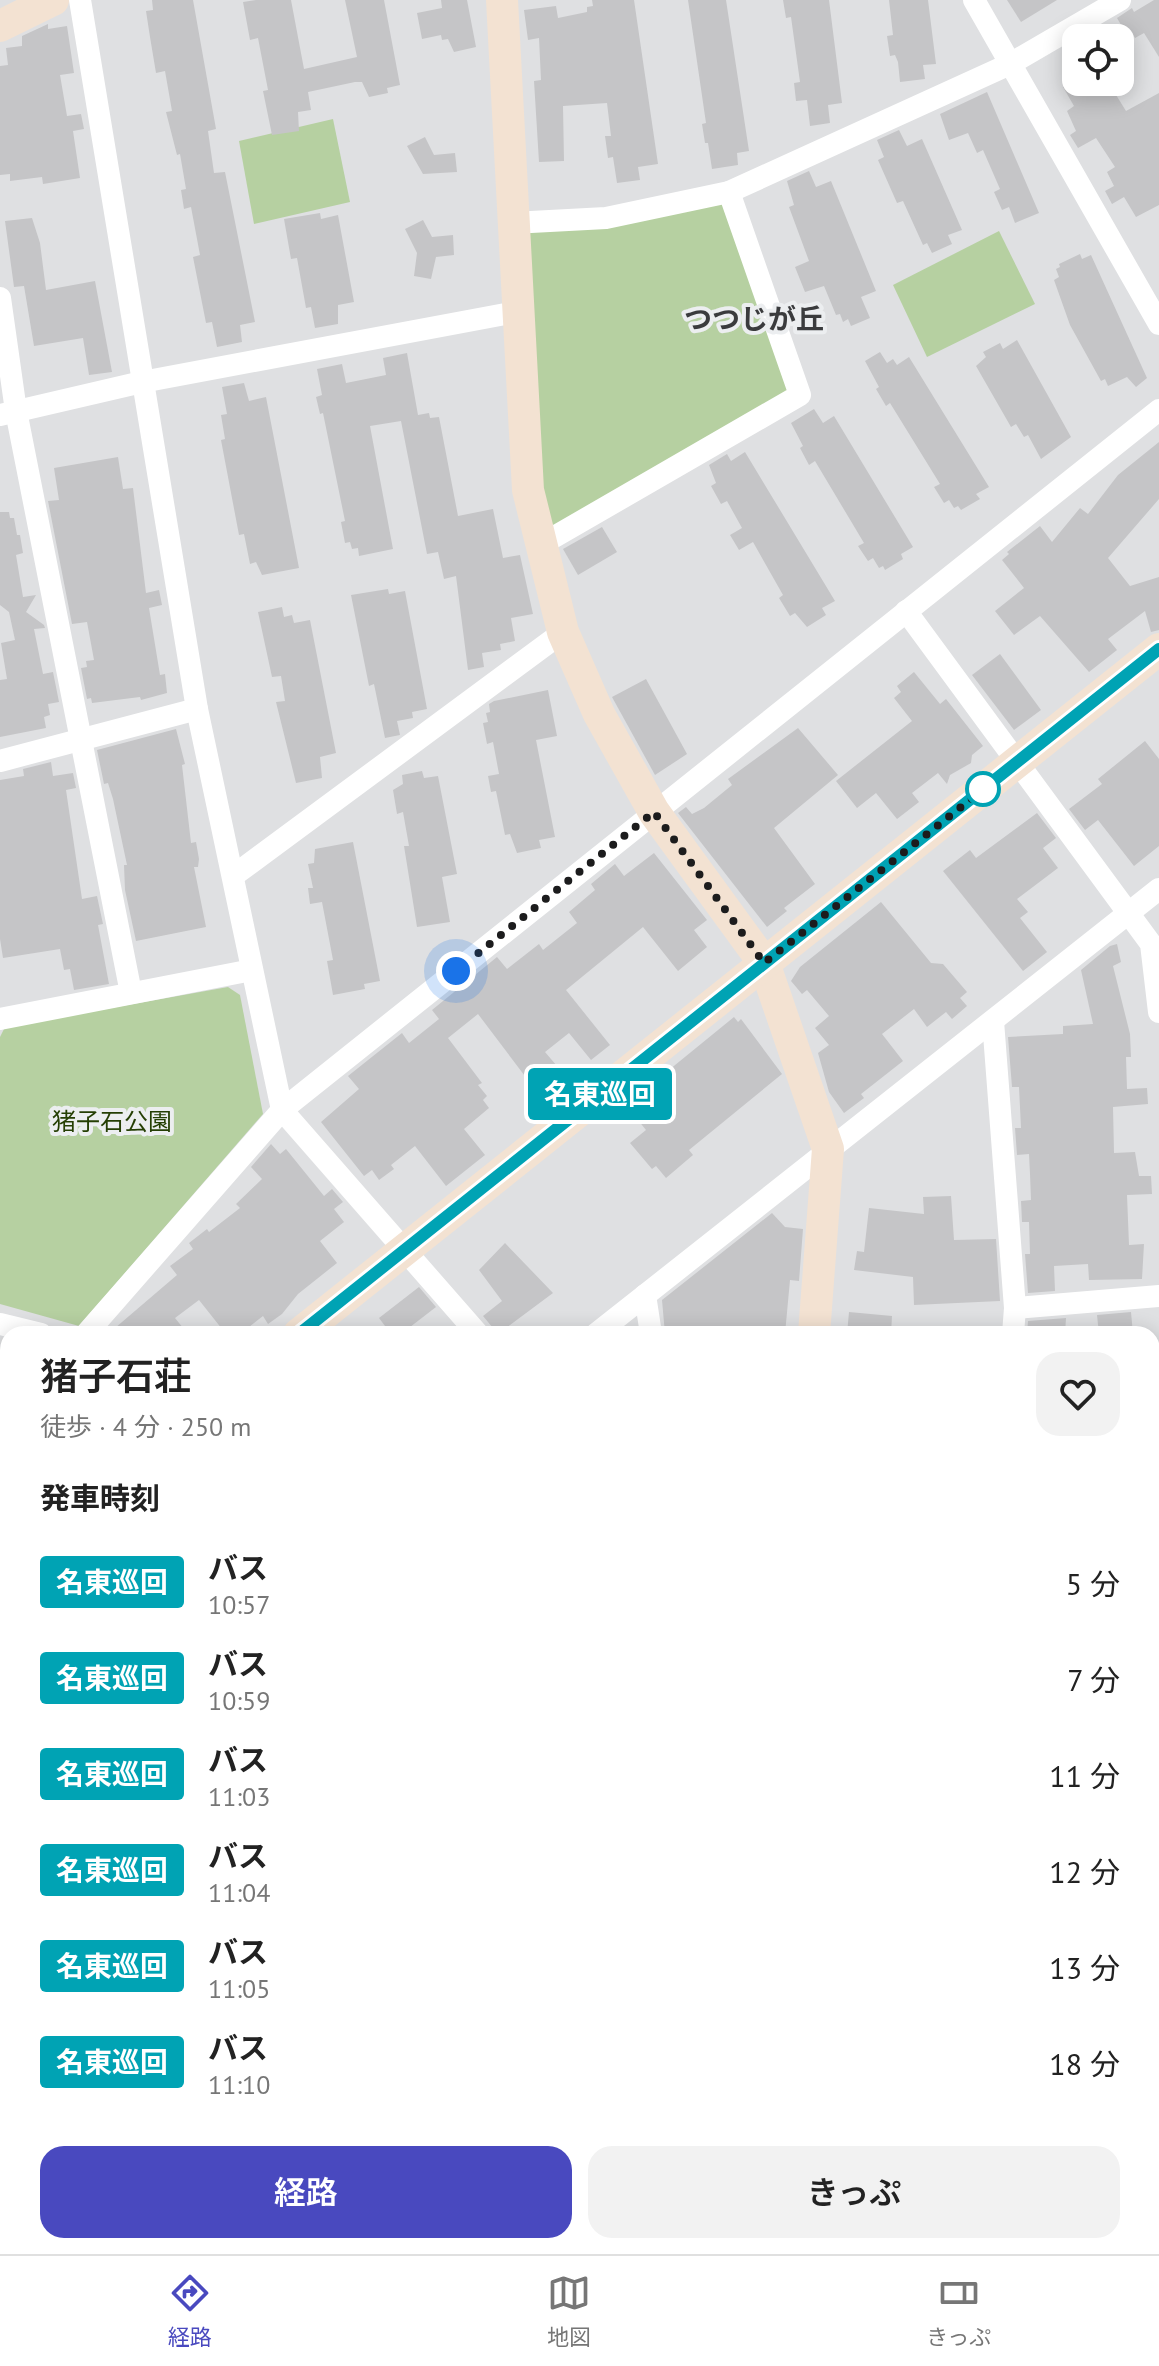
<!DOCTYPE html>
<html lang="ja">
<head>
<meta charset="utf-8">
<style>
	body { margin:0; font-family:"PT Sans","Noto Sans JP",sans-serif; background:#f2f2f2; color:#222; height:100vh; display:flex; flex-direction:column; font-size:30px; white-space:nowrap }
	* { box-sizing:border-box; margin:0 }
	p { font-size:26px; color:#767676 }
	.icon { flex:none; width:44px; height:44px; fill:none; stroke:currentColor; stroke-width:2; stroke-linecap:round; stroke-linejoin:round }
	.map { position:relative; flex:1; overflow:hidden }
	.side { position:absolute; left:0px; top:1326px; width:1160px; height:928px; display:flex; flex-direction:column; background:#fff; border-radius:24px 24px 0 0; box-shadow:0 4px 20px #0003 }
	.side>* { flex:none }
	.badge { padding:0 16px; border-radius:6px; font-size:28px; line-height:52px }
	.controls { position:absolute; left:1062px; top:24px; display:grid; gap:16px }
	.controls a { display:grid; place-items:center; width:72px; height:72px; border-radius:16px; background:#fff; box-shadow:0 4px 20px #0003; font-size:40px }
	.you { position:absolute; width:40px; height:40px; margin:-20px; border:6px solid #fff; border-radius:50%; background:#1a73e8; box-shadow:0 0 0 12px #1a73e833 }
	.map>.badge { position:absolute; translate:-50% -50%; box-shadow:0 0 0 4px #fff }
	h2 { padding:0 40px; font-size:30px; line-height:72px }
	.round { display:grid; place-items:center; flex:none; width:84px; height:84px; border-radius:24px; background:#f2f2f2 }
	.headline { display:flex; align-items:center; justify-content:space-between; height:136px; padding:0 40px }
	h1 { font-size:38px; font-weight:600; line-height:60px }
	.action { display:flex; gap:16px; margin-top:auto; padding:16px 40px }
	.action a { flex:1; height:92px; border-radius:24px; background:#4949bf; color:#fff; font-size:32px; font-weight:600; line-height:92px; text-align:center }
	.action a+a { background:#f2f2f2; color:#222 }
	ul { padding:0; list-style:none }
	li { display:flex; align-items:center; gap:24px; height:96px; padding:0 40px }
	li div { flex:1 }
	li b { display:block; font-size:30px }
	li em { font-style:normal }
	li .badge { min-width:88px; font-weight:700; text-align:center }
	.dock { display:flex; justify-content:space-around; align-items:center; height:112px; border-top:2px solid #e0e0e0; background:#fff; font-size:22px; color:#767676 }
	.dock a { display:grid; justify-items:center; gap:4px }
	.dock .current { color:#4949bf }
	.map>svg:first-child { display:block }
</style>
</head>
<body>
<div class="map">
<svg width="1159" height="2254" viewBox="0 0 1159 2254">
	<rect width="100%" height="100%" fill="#dfe0e2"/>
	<g fill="#b6d0a1">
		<polygon points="333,119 350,202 254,224 239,141"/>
		<polygon points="729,192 800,395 542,544 512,223"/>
		<polygon points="999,231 1035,304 927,357 893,285"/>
		<polygon points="228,987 240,995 263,1114 79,1326 0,1304 0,1037 5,1027"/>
	</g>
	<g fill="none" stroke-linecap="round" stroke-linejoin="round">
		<polyline stroke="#8acbf9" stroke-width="6" points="0,1819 8,1819"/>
	</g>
	<g fill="#c5c5c7">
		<polygon points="152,0 193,0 216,129 208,131 214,173 225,172 255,322 240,325 242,342 217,347 212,322 206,323 193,257 200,255 191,207 184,209 181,190 186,189 180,154 177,155 166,112 172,111 165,71 156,73 150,37 146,11 153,10"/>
		<polygon points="256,0 291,0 304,69 357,57 345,0 384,0 400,85 387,88 388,93 369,97 362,82 355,82 308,92 311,110 298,112 299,131 272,135 263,91 268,90 258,38 250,40 243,2"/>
		<polygon points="441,0 467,0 476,47 454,52 448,39 442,40 441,35 422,39 417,13 442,8"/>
		<polygon points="592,0 634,0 658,164 638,167 640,180 617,183 613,157 608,158 605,136 611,136 607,103 563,106 564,161 539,162 534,81 541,80 539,38 528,40 524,10 556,6 558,18 587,12 587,7 593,6"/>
		<polygon points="688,0 726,0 749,151 737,153 738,165 712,169 708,143 705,143 702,124 706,123"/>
		<polygon points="783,0 829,0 842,103 828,105 830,123 810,126 807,100 796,101 794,83 800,82 791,17 786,18"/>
		<polygon points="889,0 928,0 936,64 923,65 925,79 900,82 898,62 895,55 890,56 887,36 893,35"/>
		<polygon points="1007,0 1057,0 1021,22"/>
		<polygon points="1154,0 1159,0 1159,57 1144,33 1135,38 1132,32 1127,35 1117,18 1132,8 1134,12"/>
		<polygon points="48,24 48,29 67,26 74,73 60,75 67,116 81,114 84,129 73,131 80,178 43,184 42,177 10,181 10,174 0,175 0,66 8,65 6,48 22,46 22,36"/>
		<polygon points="1071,82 1108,82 1126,111 1159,93 1159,205 1136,217 1124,197 1112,204 1105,191 1114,186 1107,172 1115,167 1096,138 1078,148 1070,135 1076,131 1067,111 1074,106 1063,87"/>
		<polygon points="987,92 1039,213 1015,223 1009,207 1002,210 994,192 1000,189 983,150 977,153 968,133 949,140 940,114"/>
		<polygon points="899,130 907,146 922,139 962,230 948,235 952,244 932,253 927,243 923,245 903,201 897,203 878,160 884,157 877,140"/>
		<polygon points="425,137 434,155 455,153 457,172 423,174 407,146"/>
		<polygon points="809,171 816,187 831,181 876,291 861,297 870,318 851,326 848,319 843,322 840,314 836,315 824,286 805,292 795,267 809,261 789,207 794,205 787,181"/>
		<polygon points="320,213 321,219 338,215 354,302 338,305 338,324 315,328 311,307 306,308 297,258 291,259 284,219"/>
		<polygon points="32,218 40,243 46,290 95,281 112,372 89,375 83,338 34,346 24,286 14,287 5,221"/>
		<polygon points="423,220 432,237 453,235 454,255 436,257 431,279 414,276 417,253 405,229"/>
		<polygon points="1080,254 1082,259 1091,255 1147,378 1136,387 1127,377 1108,386 1105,379 1101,381 1070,325 1054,280 1059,277 1056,269 1060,267 1059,264"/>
		<polygon points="1017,340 1071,437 1041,459 1028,435 1024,437 1016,424 1011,427 976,366 986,357 983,352 1000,343 1003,349"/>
		<polygon points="880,352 887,363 893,359 897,365 909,357 989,487 976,494 980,499 961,510 958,506 954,508 949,500 944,503 934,487 940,484 890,403 886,406 876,389 879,387 865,361"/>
		<polygon points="407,353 418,415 429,413 430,418 439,417 458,516 493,509 503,558 520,555 533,614 511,618 515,641 500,644 501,650 482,653 484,667 468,670 456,576 444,579 438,552 427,554 401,421 370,426 393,549 359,556 358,548 352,549 350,542 345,543 341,522 345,521 323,413 320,414 316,397 322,395 317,369 342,364 346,383 386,375 383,358"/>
		<polygon points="244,383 249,401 266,397 299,568 262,575 256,562 250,564 244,534 239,535 221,440 225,439 221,415 227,414 222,387"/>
		<polygon points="814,409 823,423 834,416 913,547 901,554 903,559 885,570 883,566 879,568 873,558 868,561 858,546 864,543 815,461 809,465 800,448 803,446 791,423"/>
		<polygon points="1159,442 1159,499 1108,558 1130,586 1159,577 1159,630 1151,632 1145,611 1108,639 1117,650 1089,672 1040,616 1014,635 995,611 1024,588 1002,560 1009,554 1007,552 1040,526 1052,542 1080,508 1088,514 1118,475"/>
		<polygon points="745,452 835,601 822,608 826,615 807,627 795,613 790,616 779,598 783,595 753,542 739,550 730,535 742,528 727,501 721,504 711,486 716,483 709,465 727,454 731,461"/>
		<polygon points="118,457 123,489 133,488 146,593 159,590 162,605 149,608 160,675 165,674 167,693 141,700 140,697 92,703 91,698 87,699 81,668 87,667 86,661 94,660 87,622 72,624 48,501 59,500 54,468"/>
		<polygon points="0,512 9,512 10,518 14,518 17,535 20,535 23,553 16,555 23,597 36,595 26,612 44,625 45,628 34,629 43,674 53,672 59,702 48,704 50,715 44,717 46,728 0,737 0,680 7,679 1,643 15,640 9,612 0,605"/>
		<polygon points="602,527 617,552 578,575 563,549"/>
		<polygon points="388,589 389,594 405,591 427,709 412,712 413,718 397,721 400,735 385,738 374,684 369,686 351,595"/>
		<polygon points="282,607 284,617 292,615 294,623 310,620 336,753 320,757 322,778 296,783 276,702 285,701 281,676 272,677 258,612"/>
		<polygon points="1000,654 1041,710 1014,730 972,675"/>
		<polygon points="914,672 940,704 946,699 983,746 972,755 971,763 950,775 947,784 938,773 912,793 919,802 897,819 876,793 857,808 836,781 912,721 894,698 901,692 897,686"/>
		<polygon points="646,679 687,754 655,775 612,697"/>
		<polygon points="548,690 557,736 536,740 555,837 539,840 541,848 517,853 510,834 505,835 496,791 491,792 488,776 499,774 493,742 487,744 483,723 488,722 486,713 490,712 489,704 494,701"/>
		<polygon points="798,728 838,775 774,828 815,884 784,908 787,911 767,927 678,813 686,807 692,814 704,808 732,785 728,779"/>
		<polygon points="176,729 185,764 182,765 191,843 196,842 199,859 198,867 194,867 206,927 136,941 125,890 124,865 127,865 113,799 108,783 104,784 97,750"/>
		<polygon points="1145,741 1159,759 1159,846 1134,866 1098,820 1085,830 1069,809 1102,784 1098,779"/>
		<polygon points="51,762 53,776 73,773 76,788 66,790 82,899 97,896 103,924 98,925 109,984 74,990 70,969 64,970 60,949 3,958 0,939 0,780 24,776 23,769"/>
		<polygon points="422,771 424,778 438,776 457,874 442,877 450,922 417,927 404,846 409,846 403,812 397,814 393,790 403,784 402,775"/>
		<polygon points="1037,813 1056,838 1043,848 1058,868 1017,899 1028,912 1020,918 1047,952 1023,971 943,871 970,850 976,858"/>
		<polygon points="353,842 380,981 364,984 365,989 333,995 327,961 333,960 322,902 310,904 308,888 313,888 308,864 314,863 315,849"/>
		<polygon points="654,853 707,920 694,930 707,947 678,971 643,927 566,990 610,1045 591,1060 569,1033 545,1052 569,1080 543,1100 478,1014 448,1038 482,1083 478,1085 487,1096 483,1100 489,1108 464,1129 485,1155 446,1186 415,1146 391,1165 394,1169 379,1180 372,1170 364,1176 321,1122 359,1089 348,1076 402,1033 409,1043 439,1019 432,1010 497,957 507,969 539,944 543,950 577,923 569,912 595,890 591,884 615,864 624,876"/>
		<polygon points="881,902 931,963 943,964 967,992 960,998 967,1006 952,1019 946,1012 927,1027 914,1009 882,1034 903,1061 861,1094 864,1098 844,1113 829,1092 818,1053 829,1045 815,1028 829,1016 807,990 802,994 791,981 800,967"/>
		<polygon points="1117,944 1121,962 1113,966 1130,1034 1131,1057 1126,1057 1127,1089 1147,1088 1148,1104 1113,1107 1114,1153 1135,1152 1139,1176 1151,1176 1152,1194 1127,1195 1129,1245 1144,1244 1142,1279 1089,1280 1088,1264 1054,1266 1055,1291 1028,1293 1025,1254 1030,1254 1029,1222 1022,1222 1021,1201 1031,1200 1030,1174 1029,1154 1017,1155 1015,1128 1021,1128 1019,1087 1012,1087 1008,1037 1063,1034 1063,1026 1093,1024 1081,970 1110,946"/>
		<polygon points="734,1017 738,1022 741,1019 782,1074 689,1150 693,1155 666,1178 656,1166 652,1169 630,1143 646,1130 626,1105"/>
		<polygon points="271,1144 280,1154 286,1149 324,1196 332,1189 343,1202 334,1209 344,1222 320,1241 337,1263 298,1294 282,1314 268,1324 263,1316 240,1334 226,1334 199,1300 175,1318 188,1334 108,1334 177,1275 170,1266 193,1249 189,1243 207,1229 209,1232 240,1208 236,1204 262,1179 251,1167"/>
		<polygon points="951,1196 954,1240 996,1239 1000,1301 914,1305 913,1277 854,1270 857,1251 864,1252 869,1208 924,1214 923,1197"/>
		<polygon points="772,1213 785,1227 803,1229 799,1281 790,1280 785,1334 665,1334 662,1300"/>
		<polygon points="505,1243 553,1293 498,1334 483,1316 502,1301 479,1270"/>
		<polygon points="419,1287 436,1307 401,1334 391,1334 379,1318"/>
		<polygon points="849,1312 892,1316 891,1334 847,1334"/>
		<polygon points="1131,1312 1133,1334 1099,1334 1097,1315"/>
		<polygon points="1066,1318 1065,1334 1027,1334 1028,1321"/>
	</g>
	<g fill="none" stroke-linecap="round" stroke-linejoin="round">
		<g stroke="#fff" stroke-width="22">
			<polyline points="80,0 197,709 282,1110 478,1334"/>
			<polyline points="974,0 1159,324"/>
			<polyline points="512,223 606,218 729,192 1010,64 1120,0"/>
			<polyline points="0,298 16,411 131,993"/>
			<polyline points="0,415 142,382 516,312"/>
			<polyline points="542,544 800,395 729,192"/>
			<polyline points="906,611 1151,944 1159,1012"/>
			<polyline points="0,761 197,709"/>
			<polyline points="233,876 563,632"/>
			<polyline points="0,1019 252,970"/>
			<polyline points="993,1021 1015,1308 1013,1334"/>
			<polyline points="645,1295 651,1334"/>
			<polyline points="1015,1308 1159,1296"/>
			<polyline points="0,1324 41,1334"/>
			<polyline points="86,1334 282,1110 1159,410"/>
			<polyline points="596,1334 1159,889"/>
			<polyline points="0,1407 8,1401"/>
			<polyline points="0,1804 8,1803"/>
			<polyline points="0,1834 8,1833"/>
			<polyline points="1152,1848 1159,1847"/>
			<polyline points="0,1989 8,1943"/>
			<polyline points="1152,2030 1159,2030"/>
			<polyline points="0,2171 8,2172"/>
			<polyline points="358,2246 371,2254"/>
			<polyline points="274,2254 277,2246"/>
			<polyline points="938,2254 938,2246"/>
		</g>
		<g stroke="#f3e2d2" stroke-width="32">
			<polyline points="502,0 528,490 563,632 599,714 654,812 764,963 828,1149 814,1334"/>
			<polyline points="0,26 53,0"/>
			<polyline points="299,1334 1159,649"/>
			<polyline points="0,1573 8,1566"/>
			<polyline points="1152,1647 1159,1648"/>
			<polyline points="0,1698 8,1706"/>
			<polyline points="1152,2216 1159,2216"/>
			<polyline points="127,2254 129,2246"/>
			<polyline points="593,2254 593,2246"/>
		</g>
	</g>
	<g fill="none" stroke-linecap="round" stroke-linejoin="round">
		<defs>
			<polyline id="line" points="299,1334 1159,649"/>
		</defs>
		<use href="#line" stroke="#fff" stroke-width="18"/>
		<use href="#line" stroke="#00a3b4" stroke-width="12"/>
		<polyline stroke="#1c1c1d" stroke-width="8" stroke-dasharray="0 14.4" points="456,971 654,812 764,963 994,781 983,789"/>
	</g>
	<circle fill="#fff" stroke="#00a3b4" stroke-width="4" cx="983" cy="789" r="16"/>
	<g text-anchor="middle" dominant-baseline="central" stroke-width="8" stroke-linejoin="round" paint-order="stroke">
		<g font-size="24" fill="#253f04" stroke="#eceef0">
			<text x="112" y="1121">猪子石公園</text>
		</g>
		<g font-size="28" font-weight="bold" fill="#3a3b3d" stroke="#eceef0">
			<text x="754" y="318">つつじが丘</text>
		</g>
	</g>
</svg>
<div class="controls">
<a><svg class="icon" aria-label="locate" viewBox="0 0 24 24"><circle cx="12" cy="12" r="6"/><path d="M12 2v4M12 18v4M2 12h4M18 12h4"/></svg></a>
</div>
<div class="you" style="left:456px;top:971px"></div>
<b class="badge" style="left:600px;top:1094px;background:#00a3b4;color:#fff">名東巡回</b>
<section class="side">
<div class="headline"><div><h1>猪子石荘</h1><p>徒歩 · 4 分 · 250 m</p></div><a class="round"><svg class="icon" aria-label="heart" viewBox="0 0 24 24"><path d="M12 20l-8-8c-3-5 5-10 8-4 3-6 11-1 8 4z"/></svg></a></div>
<h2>発車時刻</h2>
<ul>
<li><span class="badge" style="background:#00a3b4;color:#fff">名東巡回</span><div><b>バス</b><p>10:57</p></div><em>5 分</em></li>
<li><span class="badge" style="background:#00a3b4;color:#fff">名東巡回</span><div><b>バス</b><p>10:59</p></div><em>7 分</em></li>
<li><span class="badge" style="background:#00a3b4;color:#fff">名東巡回</span><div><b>バス</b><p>11:03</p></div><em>11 分</em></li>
<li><span class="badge" style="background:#00a3b4;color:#fff">名東巡回</span><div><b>バス</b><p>11:04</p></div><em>12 分</em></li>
<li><span class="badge" style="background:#00a3b4;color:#fff">名東巡回</span><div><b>バス</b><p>11:05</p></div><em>13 分</em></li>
<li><span class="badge" style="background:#00a3b4;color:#fff">名東巡回</span><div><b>バス</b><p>11:10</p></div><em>18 分</em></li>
</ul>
<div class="action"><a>経路</a><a>きっぷ</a></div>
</section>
</div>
<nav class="dock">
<a class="current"><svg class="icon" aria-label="directions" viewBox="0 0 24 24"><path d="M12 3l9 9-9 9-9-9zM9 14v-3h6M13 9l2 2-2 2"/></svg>経路</a>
<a><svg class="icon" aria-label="map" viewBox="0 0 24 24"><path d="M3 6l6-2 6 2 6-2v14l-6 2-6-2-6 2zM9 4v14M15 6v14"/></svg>地図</a>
<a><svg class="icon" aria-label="tickets" viewBox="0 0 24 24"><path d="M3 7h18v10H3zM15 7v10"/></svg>きっぷ</a>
</nav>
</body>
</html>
